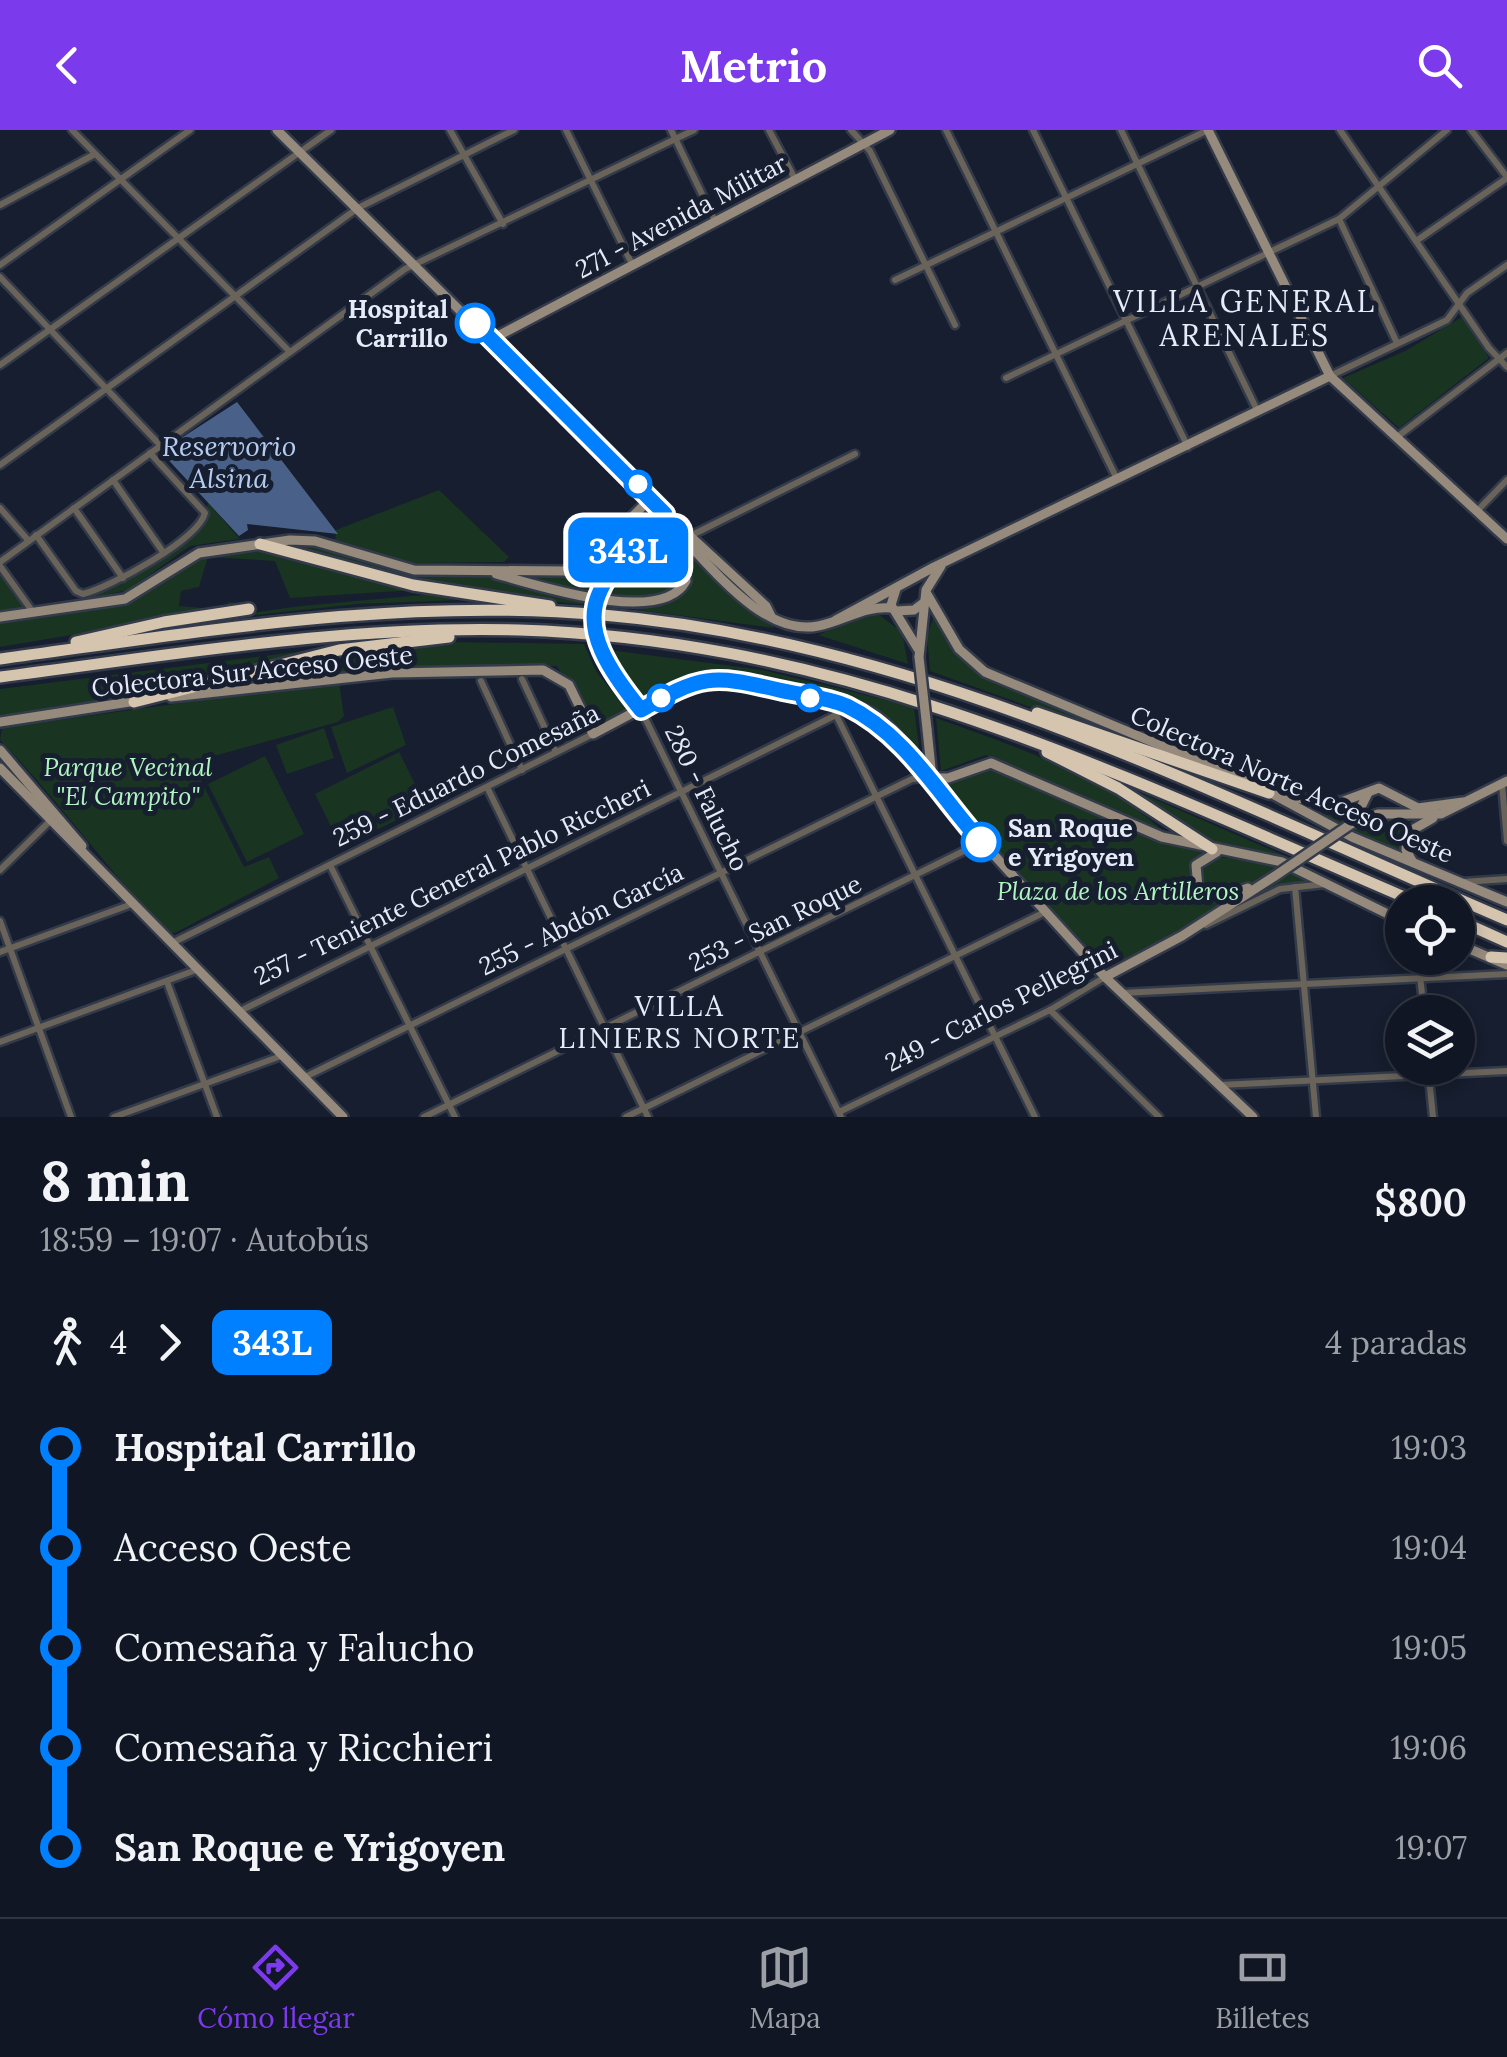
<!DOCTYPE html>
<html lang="es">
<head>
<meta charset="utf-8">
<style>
	body { margin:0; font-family:Lora,serif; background:#191f2b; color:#f1f3f6; height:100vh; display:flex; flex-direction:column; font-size:38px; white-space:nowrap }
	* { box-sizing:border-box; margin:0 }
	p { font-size:32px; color:#9c9fa6 }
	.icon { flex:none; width:55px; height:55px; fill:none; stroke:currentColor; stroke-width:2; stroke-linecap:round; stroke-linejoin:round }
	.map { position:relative; height:987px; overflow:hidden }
	.side { display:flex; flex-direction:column; background:#101623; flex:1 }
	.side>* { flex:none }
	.badge { padding:0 20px; border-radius:15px; font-size:35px; line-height:65px }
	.fabs { position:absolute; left:1385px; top:755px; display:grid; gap:20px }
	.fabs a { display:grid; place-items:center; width:90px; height:90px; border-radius:50%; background:#101623; box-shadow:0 5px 15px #0003,0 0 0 2px #303541; font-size:50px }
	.map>.badge { position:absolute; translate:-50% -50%; box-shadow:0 0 0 5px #fff }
	.legs { display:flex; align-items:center; gap:15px; height:110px; padding:0 40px; font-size:32px }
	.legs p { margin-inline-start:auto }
	.headline { display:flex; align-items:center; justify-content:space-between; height:170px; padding:0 40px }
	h1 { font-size:55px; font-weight:700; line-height:75px }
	ul { padding:0 40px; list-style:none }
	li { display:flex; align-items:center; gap:35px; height:100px; font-size:38px }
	li i { display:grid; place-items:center; width:15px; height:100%; margin:0 12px; background:currentColor }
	li i::after { content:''; width:25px; height:25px; margin:-12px; border:8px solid; border-radius:50%; background:#101623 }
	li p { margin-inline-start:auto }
	li:first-child i { background:linear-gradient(#0000 50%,currentColor 0) }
	li:last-child i { background:linear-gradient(currentColor 50%,#0000 0) }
	header { display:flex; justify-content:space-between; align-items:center; height:130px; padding:0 40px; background:#7c3aed; color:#fff; font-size:45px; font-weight:700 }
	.menu { display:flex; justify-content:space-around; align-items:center; height:140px; border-top:2px solid #303541; background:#101623; font-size:28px; color:#9c9fa6 }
	.menu a { display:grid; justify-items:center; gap:5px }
	.menu .active { color:#7c3aed }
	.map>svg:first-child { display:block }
</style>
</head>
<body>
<header><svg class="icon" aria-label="back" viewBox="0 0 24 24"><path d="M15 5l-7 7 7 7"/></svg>Metrio<svg class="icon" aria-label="search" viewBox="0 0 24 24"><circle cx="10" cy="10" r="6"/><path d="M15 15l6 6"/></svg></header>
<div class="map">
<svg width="1507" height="987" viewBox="0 0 1507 987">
	<rect width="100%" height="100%" fill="#161e2f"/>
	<g fill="#193420">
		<polygon points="1462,187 1489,228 1399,298 1343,248 1405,221"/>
		<polygon points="439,360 509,427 504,432 414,433 335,411 336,400"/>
		<polygon points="208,373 240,409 190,416 128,460 85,469 136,444 202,395"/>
		<polygon points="646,381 650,387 606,428 586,464 513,445 578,442"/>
		<path d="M662 397 674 403 774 498 602 475 603 470C622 471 649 478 666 473 709 460 692 408 648 408Z"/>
		<polygon points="311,413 407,441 493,447 584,469 583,475 440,457 285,414"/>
		<path d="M666 416C686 427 687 443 677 461L644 469 605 465C614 439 637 413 666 416Z"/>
		<polygon points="257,418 415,460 290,468 275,431 208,427 199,457 181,461 179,476 214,479 219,475 219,479 227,479 228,472 251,475 0,517 0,490 128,472 184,433"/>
		<polygon points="0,436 30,478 0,482"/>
		<polygon points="444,463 485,469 357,474 155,496 301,476"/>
		<polygon points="936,480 980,543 1200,632 1136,615 930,541 927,506"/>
		<polygon points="874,481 902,502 908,534 818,505"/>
		<polygon points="450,512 584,514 596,541 626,579 595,598 557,536 382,540 189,561 322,528"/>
		<polygon points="359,514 252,536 249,531 235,542 135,568 0,586 0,559"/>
		<polygon points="610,520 763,540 914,577 920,625 897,597 859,571 728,543 700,543 645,571"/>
		<path d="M339 551 344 586 338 592 192 632 244 737 269 727 279 748 175 803 166 802C108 740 59 671 0 610L2 598Z"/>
		<polygon points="393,577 406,615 347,643 331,597"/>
		<path d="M936 588C1016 617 1102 644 1165 703L986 625 941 641Z"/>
		<polygon points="324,598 334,628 287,644 276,615"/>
		<polygon points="399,622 426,676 341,717 315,664"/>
		<polygon points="265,626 304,704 247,732 208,654"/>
		<path d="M987 636 1164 712 1207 721 1194 732C1185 758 1201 767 1221 773L1175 806 1102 839 942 663 945 653Z"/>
		<polygon points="1124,656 1290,728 1220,715 1191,703"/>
		<polygon points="1358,670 1358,680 1340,695 1353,701 1369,690 1421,692 1410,696 1405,724 1336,697 1297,673"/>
		<path d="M1215 727 1262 731 1319 754 1281 757 1205 793 1282 748 1269 742C1247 759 1219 773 1197 751L1199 737Z"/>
	</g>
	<polygon fill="#496188" points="237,272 338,404 247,394 248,400 239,406 161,322 169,324 169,316"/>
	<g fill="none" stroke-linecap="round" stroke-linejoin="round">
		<defs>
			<g id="street">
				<polyline points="72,0 290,222"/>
				<polyline points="450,0 503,94"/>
				<polyline points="566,0 632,134"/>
				<polyline points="671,0 715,91"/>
				<polyline points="769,0 795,49"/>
				<polyline points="851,0 870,21 955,195"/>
				<polyline points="946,0 1117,349"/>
				<polyline points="1033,0 1188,317"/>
				<polyline points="1121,0 1258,282"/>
				<polyline points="1340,0 1489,218 1507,237"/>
				<polyline points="1471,0 1507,47"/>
				<polyline points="0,75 95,24"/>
				<polyline points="1339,89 1397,213"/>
				<polyline points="1416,111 1507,48"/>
				<polyline points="0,135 190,0"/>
				<polyline points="0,147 160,315"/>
				<polyline points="895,150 1208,0"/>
				<polyline points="0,235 331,0"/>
				<polyline points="1330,246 1447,190 1467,163 1507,135"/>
				<polyline points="1006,248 1339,89 1447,0"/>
				<polyline points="1397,307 1507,223"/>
				<polyline points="0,335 358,78 514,0"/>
				<polyline points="113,350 163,422"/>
				<polyline points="0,378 28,410"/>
				<polyline points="74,378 123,448"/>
				<polyline points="1477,381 1507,350"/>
				<path d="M36 405 76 461 83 464C110 457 198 410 205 383L150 323"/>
				<polyline points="692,405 855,324"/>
				<polyline points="0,432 405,139 694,0"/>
				<polyline points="0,436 30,478"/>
				<polyline points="522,549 556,622"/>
				<polyline points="481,551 522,640"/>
				<polyline points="641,580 841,987"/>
				<polyline points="836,585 1035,987"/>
				<polyline points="1502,654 1507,711"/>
				<polyline points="487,657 648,987"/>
				<polyline points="330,735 455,987"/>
				<polyline points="0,740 53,688"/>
				<polyline points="1463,752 1507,749"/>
				<polyline points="1295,757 1316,987"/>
				<polyline points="0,791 71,987"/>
				<polyline points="1206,795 1280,759 1325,754"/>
				<polyline points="172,813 593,604"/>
				<polyline points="0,822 132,774"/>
				<polyline points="1418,828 1424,882"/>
				<polyline points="167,852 217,987"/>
				<polyline points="1122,863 1507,844"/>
				<polyline points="1050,880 1159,987"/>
				<polyline points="240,881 836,585 839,574"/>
				<polyline points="0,912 196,840"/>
				<polyline points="1428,938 1433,987"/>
				<polyline points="303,948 912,649 931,648"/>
				<polyline points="1220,955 1507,941"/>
				<polyline points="839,982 1050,880 1105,847"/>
				<polyline points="114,987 281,926"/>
				<polyline points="424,987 982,712"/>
				<polyline points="626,987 1045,782"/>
			</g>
			<g id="secondary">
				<polyline points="277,0 665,383 766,476 771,486"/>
				<polyline points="1208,0 1330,246 1507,409"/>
				<polyline points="492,209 890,0"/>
				<path d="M667 387 674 399C709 433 762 507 818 496 844 491 865 475 892 478"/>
				<path d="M496 444C537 455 662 497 686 451L682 423 663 411 635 413"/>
				<polyline points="602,453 665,383"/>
				<polyline points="896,459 891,475 918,519"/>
				<polyline points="927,464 959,519 985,542 1246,651"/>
				<polyline points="896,481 914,480 926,471"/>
				<polyline points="0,487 125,469 199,423 290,410 315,411 414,440 567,441 586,433 651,368"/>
				<polyline points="836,490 934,437 1330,246"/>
				<polyline points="919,527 926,460 941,436"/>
				<polyline points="606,535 641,580"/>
				<path d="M171 567 392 543 543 540 569 555 593 604 691 552 730 549C765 557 851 568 876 586 902 604 926 645 945 671L1105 847 1253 987"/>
				<polyline points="851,579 899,614"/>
				<polyline points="0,592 136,571"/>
				<polyline points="927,599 932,648"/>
				<polyline points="0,620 82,716"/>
				<polyline points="0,638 343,987"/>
				<polyline points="932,648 948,648 991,633 1162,707 1282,732 1402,791"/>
				<polyline points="1265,660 1352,707 1507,772"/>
				<polyline points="1283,667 1341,672 1379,658 1418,678 1463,672"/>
				<polyline points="1354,691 1368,663"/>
				<polyline points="1351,694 1378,684 1441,684 1507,651"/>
				<polyline points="1217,722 1196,735 1198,758 1220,768 1248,758"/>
				<polyline points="1412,731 1406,720 1407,703 1433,688"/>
				<polyline points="1458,814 1507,835"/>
				<polyline points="1105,847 1182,806 1275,746"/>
			</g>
			<g id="highway">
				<polyline points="260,414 413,455 550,476"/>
				<polyline points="76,512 164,492 249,479"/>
				<path d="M0 529C200 502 400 467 603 485 924 512 1215 665 1507 790"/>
				<path d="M0 547C172 525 345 495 519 500 849 510 1120 645 1416 772"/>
				<polyline points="134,572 339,520 449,507"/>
				<polyline points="1037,583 1269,663"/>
				<polyline points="1047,622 1118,658 1212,719"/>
				<polyline points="1458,790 1507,812"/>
				<polyline points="1491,827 1507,828"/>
			</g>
		</defs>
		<use href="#street" stroke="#333b4b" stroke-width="11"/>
		<use href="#secondary" stroke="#333b4b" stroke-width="14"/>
		<use href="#highway" stroke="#333b4b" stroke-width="16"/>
		<use href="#street" stroke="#69635a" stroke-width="6"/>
		<use href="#secondary" stroke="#958a7c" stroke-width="9"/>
		<use href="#highway" stroke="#d5c4ae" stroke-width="11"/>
		<defs>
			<g id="secondary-bridge">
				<polyline points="602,453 594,494 606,535"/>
				<polyline points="919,527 927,599"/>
				<polyline points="1275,746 1351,694"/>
			</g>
		</defs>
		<use href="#secondary-bridge" stroke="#333b4b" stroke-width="14" stroke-linecap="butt"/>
		<use href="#secondary-bridge" stroke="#958a7c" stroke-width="9"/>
	</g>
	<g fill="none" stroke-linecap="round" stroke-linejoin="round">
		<defs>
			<path id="line-1" d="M475 193 665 384C587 460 565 487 641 580 702 545 710 544 779 560 800 565 827 567 847 576 905 604 939 665 981 712"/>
		</defs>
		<use href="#line-1" stroke="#fff" stroke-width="22"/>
		<use href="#line-1" stroke="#007fff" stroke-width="15"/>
	</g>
	<g fill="#fff" stroke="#007fff" stroke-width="5">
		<circle cx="475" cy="193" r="18"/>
		<circle cx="638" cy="354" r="12"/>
		<circle cx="661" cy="568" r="12"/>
		<circle cx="810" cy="568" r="12"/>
		<circle cx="981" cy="712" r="18"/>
	</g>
	<g text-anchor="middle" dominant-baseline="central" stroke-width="10" stroke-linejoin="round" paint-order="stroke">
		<g font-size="25" fill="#e5ebf8" stroke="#161e2f">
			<text transform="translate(681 86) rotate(-28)">271 - Avenida Militar</text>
			<text transform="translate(252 541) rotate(-6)">Colectora Sur Acceso Oeste</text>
			<text transform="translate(466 645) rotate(-26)">259 - Eduardo Comesaña</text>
			<text transform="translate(1292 654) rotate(24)">Colectora Norte Acceso Oeste</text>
			<text transform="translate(707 668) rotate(64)">280 - Falucho</text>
			<text transform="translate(452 752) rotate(-26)">257 - Teniente General Pablo Riccheri</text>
			<text transform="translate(581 789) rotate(-26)">255 - Abdón García</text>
			<text transform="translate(775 793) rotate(-26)">253 - San Roque</text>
			<text transform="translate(1001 876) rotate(-27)">249 - Carlos Pellegrini</text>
		</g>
		<g font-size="25" font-weight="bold" fill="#e5ebf8" stroke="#161e2f" text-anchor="end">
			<text x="448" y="179">Hospital<tspan x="448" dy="29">Carrillo</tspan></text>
			<text x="1008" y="698" text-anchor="start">San Roque<tspan x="1008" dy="29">e Yrigoyen</tspan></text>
		</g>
		<g font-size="25" font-style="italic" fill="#b1f6c1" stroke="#161e2f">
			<text x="128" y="637">Parque Vecinal<tspan x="128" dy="29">"El Campito"</tspan></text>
			<text x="1118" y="761">Plaza de los Artilleros</text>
		</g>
		<g font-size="28" font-style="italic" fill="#b4ccf2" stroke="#161e2f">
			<text x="229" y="316">Reservorio<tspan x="229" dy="32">Alsina</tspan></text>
		</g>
		<g font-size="28" letter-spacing="2.5" fill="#e5ebf8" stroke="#161e2f">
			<text x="680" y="876">VILLA<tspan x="680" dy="32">LINIERS NORTE</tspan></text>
		</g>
		<g font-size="30" letter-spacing="2.5" fill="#e5ebf8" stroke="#161e2f">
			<text x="1245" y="171">VILLA GENERAL<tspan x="1245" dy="34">ARENALES</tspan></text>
		</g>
	</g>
</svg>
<div class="fabs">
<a><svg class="icon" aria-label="locate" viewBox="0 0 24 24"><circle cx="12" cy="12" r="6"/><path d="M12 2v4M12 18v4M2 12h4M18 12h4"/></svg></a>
<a><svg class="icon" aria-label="layers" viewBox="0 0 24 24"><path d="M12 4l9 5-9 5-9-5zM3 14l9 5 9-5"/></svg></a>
</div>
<b class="badge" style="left:628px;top:420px;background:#007fff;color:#fff">343L</b>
</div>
<section class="side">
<div class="headline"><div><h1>8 min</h1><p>18:59 – 19:07 · Autobús</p></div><b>$800</b></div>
<div class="legs"><svg class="icon" aria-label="walk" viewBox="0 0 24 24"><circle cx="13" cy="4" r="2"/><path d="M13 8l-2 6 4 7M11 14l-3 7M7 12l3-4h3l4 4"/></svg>4<svg class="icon" aria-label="forward" viewBox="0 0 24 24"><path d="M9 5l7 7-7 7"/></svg><b class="badge" style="background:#007fff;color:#fff">343L</b><p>4 paradas</p></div>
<ul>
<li><i style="color:#007fff"></i><b>Hospital Carrillo</b><p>19:03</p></li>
<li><i style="color:#007fff"></i><span>Acceso Oeste</span><p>19:04</p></li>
<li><i style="color:#007fff"></i><span>Comesaña y Falucho</span><p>19:05</p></li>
<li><i style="color:#007fff"></i><span>Comesaña y Ricchieri</span><p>19:06</p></li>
<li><i style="color:#007fff"></i><b>San Roque e Yrigoyen</b><p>19:07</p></li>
</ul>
</section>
<nav class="menu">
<a class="active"><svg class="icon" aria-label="directions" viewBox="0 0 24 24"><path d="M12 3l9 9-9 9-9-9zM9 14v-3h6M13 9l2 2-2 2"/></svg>Cómo llegar</a>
<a><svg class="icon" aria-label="map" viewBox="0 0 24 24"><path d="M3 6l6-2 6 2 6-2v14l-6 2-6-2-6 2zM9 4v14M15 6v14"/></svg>Mapa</a>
<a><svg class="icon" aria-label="tickets" viewBox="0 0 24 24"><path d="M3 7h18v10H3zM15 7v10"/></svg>Billetes</a>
</nav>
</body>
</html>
